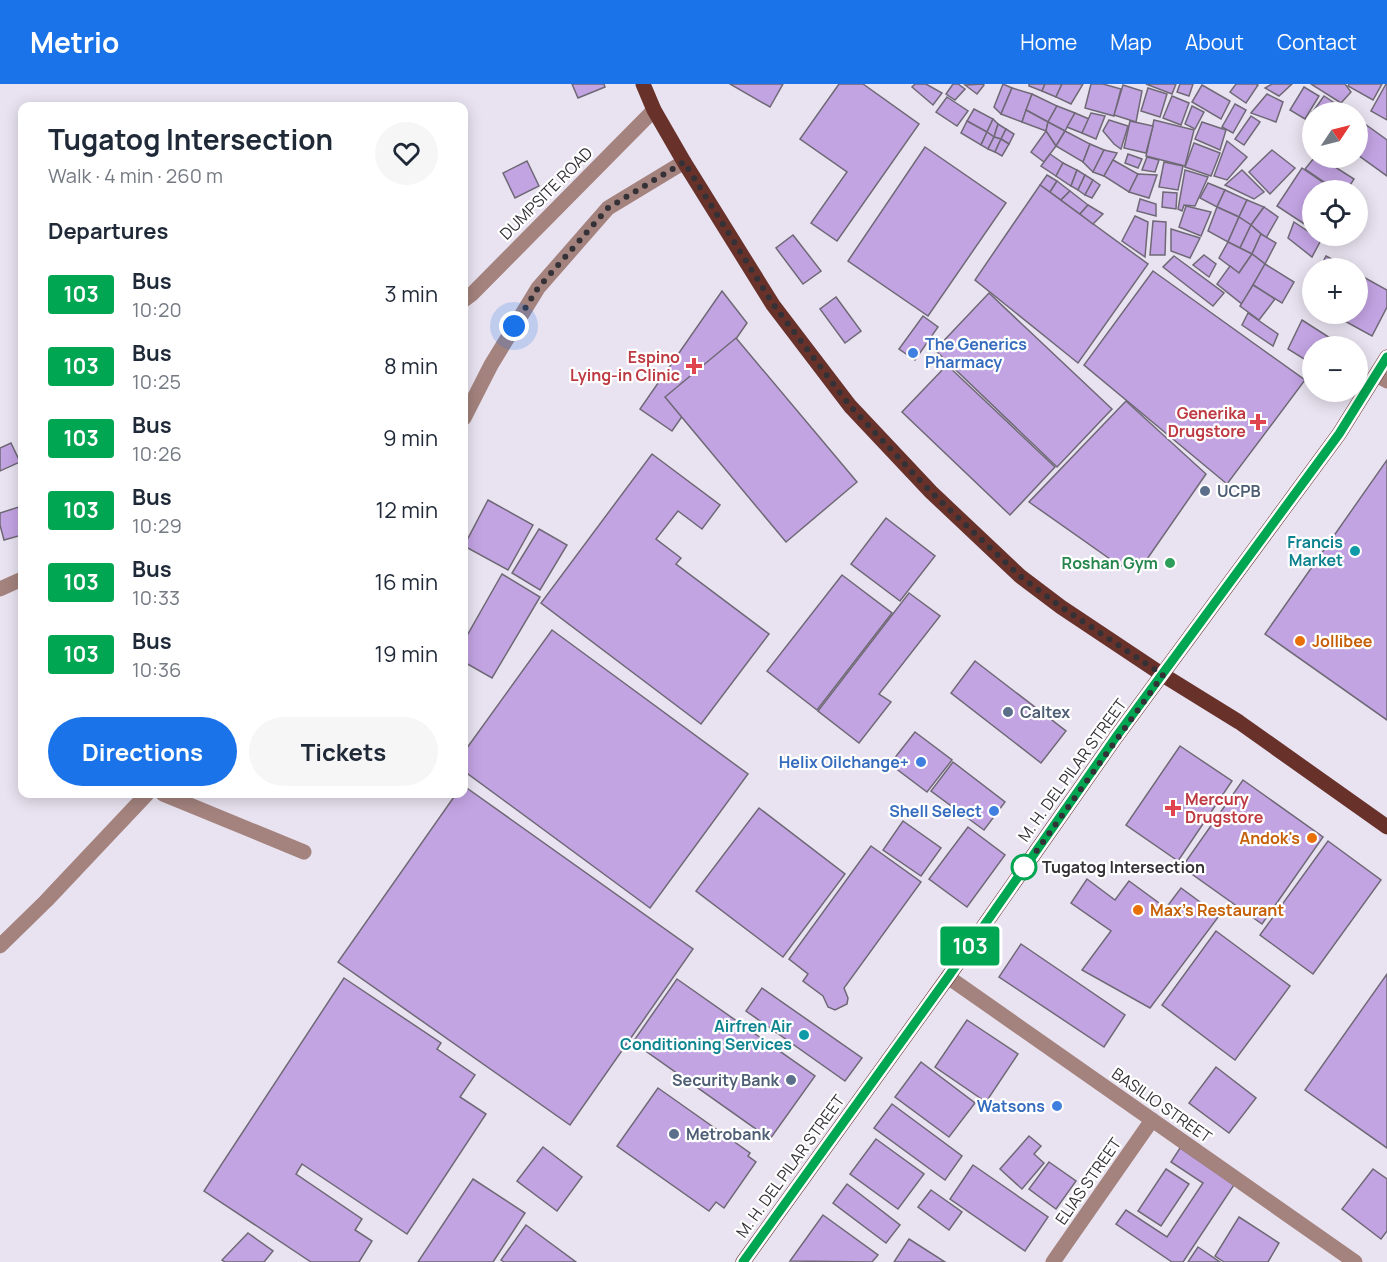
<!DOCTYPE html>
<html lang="en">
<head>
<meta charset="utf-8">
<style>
	body { margin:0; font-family:Manrope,sans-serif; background:#f6f6f7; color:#1f2937; height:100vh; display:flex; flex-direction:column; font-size:22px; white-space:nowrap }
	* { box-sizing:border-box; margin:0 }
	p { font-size:20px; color:#747a83 }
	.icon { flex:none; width:33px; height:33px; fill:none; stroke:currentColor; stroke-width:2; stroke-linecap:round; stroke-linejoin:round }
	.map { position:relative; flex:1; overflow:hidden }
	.sheet { position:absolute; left:18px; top:18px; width:450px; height:696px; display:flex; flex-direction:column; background:#fff; border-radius:12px; box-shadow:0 3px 15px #0003 }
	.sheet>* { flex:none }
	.badge { padding:0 12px; border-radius:4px; font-size:21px; line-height:39px }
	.needle { width:39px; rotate:55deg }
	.fabs { position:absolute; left:1302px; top:18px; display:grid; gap:12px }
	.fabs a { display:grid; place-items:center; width:66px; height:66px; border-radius:50%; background:#fff; box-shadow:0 3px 15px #0003; font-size:30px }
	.you { position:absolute; width:30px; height:30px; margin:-15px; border:4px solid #fff; border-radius:50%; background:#1a73e8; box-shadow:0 0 0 9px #1a73e833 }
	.map>.badge { position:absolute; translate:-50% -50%; box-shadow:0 0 0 3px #fff }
	h2 { padding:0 30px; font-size:22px; line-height:54px }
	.round { display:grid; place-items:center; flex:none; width:63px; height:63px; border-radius:32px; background:#f6f6f7 }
	.summary { display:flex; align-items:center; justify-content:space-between; height:102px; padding:0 30px }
	h1 { font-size:28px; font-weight:700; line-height:45px }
	.action { display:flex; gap:12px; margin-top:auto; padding:12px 30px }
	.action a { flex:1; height:69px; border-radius:36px; background:#1a73e8; color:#fff; font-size:24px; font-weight:700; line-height:69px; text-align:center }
	.action a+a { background:#f6f6f7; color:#1f2937 }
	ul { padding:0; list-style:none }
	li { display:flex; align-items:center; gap:18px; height:72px; padding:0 30px }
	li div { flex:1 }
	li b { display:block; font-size:22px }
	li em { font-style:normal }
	li .badge { min-width:66px; font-weight:700; text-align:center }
	header { display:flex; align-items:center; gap:36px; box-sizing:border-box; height:84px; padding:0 30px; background:#1a73e8; color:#fff }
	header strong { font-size:28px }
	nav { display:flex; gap:33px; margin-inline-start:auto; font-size:21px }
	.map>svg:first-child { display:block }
</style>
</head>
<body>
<header>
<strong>Metrio</strong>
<nav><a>Home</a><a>Map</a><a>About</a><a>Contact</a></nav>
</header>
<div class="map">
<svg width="1387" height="1178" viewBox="0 0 1387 1178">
	<rect width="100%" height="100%" fill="#e9e3f1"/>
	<g fill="#c3a4e3" stroke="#6f6976" stroke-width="1.5">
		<polygon points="572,0 604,0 605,3 578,14"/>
		<polygon points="730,0 783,0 770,23"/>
		<polygon points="839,0 863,0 919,40 837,157 811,139 847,88 800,55"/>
		<polygon points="915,0 926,0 942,9 933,21 912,3"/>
		<polygon points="953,0 958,0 965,5 955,16 946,10"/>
		<polygon points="983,0 984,1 977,10 965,1"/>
		<polygon points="1003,0 1012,4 1001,30 994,23"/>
		<polygon points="1029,0 1045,0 1042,7 1029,2"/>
		<polygon points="1045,0 1062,0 1056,13 1042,7"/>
		<polygon points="1062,0 1083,0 1071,20 1056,13"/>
		<polygon points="1091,0 1103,0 1121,5 1114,32 1085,24"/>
		<polygon points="1146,0 1176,0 1172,10"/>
		<polygon points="1180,0 1193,0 1189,12 1177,8"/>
		<polygon points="1236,0 1256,0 1258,1 1246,19 1230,8"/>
		<polygon points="1272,0 1292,0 1279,12 1265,4"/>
		<polygon points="1311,0 1345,0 1351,8 1341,19"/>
		<polygon points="1349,0 1382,0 1373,16 1348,2"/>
		<polygon points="1386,0 1387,0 1387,36 1371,27"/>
		<polygon points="1123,1 1142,7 1136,38 1114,31"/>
		<polygon points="1202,1 1230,17 1221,35 1192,18"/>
		<polygon points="1304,3 1319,12 1305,35 1290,26"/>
		<polygon points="1012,4 1032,10 1022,38 1001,30"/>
		<polygon points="1148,4 1167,10 1160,33 1141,27"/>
		<polygon points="1032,10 1057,22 1048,38 1026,26"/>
		<polygon points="1267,10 1283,18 1276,38 1251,29"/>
		<polygon points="1172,12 1189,19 1181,41 1163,34"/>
		<polygon points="1324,12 1348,28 1312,28 1312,39 1307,36"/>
		<polygon points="947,13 968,27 957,42 936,28"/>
		<polygon points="1235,20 1246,26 1233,49 1222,43"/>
		<polygon points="1057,22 1075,29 1065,47 1048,38"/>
		<polygon points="1192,22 1204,28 1195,45 1185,40"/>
		<polygon points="974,25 993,35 987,48 967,37"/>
		<polygon points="1026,26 1048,38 1046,47 1022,38"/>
		<polygon points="1075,29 1089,35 1082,49 1067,43"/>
		<polygon points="1091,29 1105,32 1096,55 1082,49"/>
		<polygon points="1251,32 1260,38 1244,61 1235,55"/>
		<polygon points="993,35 998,40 994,53 987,48"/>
		<polygon points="1358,35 1387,56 1387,92 1358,71"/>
		<polygon points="1109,36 1128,42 1121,65 1114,60 1103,47"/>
		<polygon points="1154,36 1194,46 1185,82 1146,72"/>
		<polygon points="967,37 987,48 981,61 961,49"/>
		<polygon points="1130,37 1153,42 1146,69 1124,64"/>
		<polygon points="1048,38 1065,47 1056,62 1046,47"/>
		<polygon points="1202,38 1226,46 1220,66 1195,55"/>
		<polygon points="998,40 1006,45 1001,55 994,53"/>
		<polygon points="1006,45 1014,50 1009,60 1001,55"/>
		<polygon points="1046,47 1056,62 1044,78 1031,68"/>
		<polygon points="1065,47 1090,60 1083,78 1056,62"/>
		<polygon points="987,48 994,53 988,65 981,61"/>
		<polygon points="994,53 1001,55 995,68 988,65"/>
		<polygon points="1001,55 1009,60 1002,72 995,68"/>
		<polygon points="1227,57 1247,73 1227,96 1214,92"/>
		<polygon points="1194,59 1220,69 1211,92 1185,83"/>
		<polygon points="1090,60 1104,66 1093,88 1083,78"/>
		<polygon points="925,63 1006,119 928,232 848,177"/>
		<polygon points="1104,66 1117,69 1104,92 1093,88"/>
		<polygon points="1272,66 1295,84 1270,110 1249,88"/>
		<polygon points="1050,70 1063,79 1056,92 1041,82"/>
		<polygon points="1128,70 1142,75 1138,84 1125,79"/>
		<polygon points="1147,73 1159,76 1155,88 1142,86"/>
		<polygon points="1314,74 1321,74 1354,95 1347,106 1336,106 1305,85"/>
		<polygon points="1113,76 1138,90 1129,108 1104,92"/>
		<polygon points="527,77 539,102 515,114 503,89"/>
		<polygon points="1164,78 1183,82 1178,106 1159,103"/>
		<polygon points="1063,79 1077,86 1071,102 1056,92"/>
		<polygon points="1302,84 1334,106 1312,106 1312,145 1277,122"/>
		<polygon points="1077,86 1085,91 1078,106 1071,102"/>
		<polygon points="1185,86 1208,93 1195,122 1184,121 1182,127 1178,125"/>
		<polygon points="1242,86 1264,108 1254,115 1225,101"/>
		<polygon points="1138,90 1157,91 1149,114 1129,108"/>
		<polygon points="1047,91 1057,97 1050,108 1040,101"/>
		<polygon points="1085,91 1093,96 1085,111 1078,106"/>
		<polygon points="1093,96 1100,101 1092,114 1085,111"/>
		<polygon points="1057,97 1070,107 1061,116 1050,108"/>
		<polygon points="1208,99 1225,106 1217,123 1200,114"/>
		<polygon points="1040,101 1148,180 1078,279 975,196"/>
		<polygon points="1225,106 1247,116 1239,133 1217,123"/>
		<polygon points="1070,107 1088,121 1080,130 1061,116"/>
		<polygon points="1163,108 1177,109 1176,125 1162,123"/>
		<polygon points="1140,115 1156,120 1156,132 1137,127"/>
		<polygon points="1247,116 1264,123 1251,141 1239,133"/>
		<polygon points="1088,121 1103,130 1093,140 1080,130"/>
		<polygon points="1186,122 1211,128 1201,152 1179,143"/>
		<polygon points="1217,123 1239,133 1228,158 1208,147"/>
		<polygon points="1264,123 1278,133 1266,154 1251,141"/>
		<polygon points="1135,132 1148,138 1145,173 1122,157"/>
		<polygon points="1239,133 1251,141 1240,164 1228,158"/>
		<polygon points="1153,137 1166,138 1165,171 1150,171"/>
		<polygon points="1294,138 1321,156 1312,173 1288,154"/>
		<polygon points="1251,141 1261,150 1252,170 1240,164"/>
		<polygon points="1171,145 1200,154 1190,174 1171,167"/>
		<polygon points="1261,150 1276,159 1265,180 1252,170"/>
		<polygon points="793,151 821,187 803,200 776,164"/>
		<polygon points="1228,158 1252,170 1239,189 1219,174"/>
		<polygon points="1252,170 1265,180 1242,220 1217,200 1230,182 1239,189"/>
		<polygon points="1204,171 1216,180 1209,193 1193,181"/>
		<polygon points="1174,172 1224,209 1213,222 1163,183"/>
		<polygon points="1326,172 1348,184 1320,184"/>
		<polygon points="1265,180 1294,198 1282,219 1253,201"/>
		<polygon points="1153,187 1305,296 1227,400 1084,281"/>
		<polygon points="1358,190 1387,206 1387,223 1372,252 1332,230 1358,230"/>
		<polygon points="1312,198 1312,219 1304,214"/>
		<polygon points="1253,201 1275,215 1259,236 1240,222"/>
		<polygon points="722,207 747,239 672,347 640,325"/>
		<polygon points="989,209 1112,325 1057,383 935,266"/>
		<polygon points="836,213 861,247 845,259 820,225"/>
		<polygon points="1248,229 1278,250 1273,262 1242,241"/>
		<polygon points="923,232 938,243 915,276 899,265"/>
		<polygon points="1302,236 1338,259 1336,262 1312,262 1312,280 1288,265"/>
		<polygon points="736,254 857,398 786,458 665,313"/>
		<polygon points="947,281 1055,383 1010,431 902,328"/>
		<polygon points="1126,317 1206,390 1145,478 1120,482 1029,418"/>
		<polygon points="11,359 20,378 0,387 0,364"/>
		<polygon points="652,370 720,421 702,445 678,427 656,455 681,474 676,480 769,550 701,640 541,519"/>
		<polygon points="1387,376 1387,636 1265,550"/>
		<polygon points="488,416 533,441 508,486 464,462"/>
		<polygon points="22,422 22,451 4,456 0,441 0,429"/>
		<polygon points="886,434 935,472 900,517 851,480"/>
		<polygon points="539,445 567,461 540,506 512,489"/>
		<polygon points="502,490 540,513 492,594 464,578 464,557"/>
		<polygon points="842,491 892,529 817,626 767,587"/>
		<polygon points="909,509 940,532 879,610 891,618 859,659 818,627"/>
		<polygon points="552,546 748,690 650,824 464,687 464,668"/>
		<polygon points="975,577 1066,647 1041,679 951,609"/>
		<polygon points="915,648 952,676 927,708 890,680"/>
		<polygon points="1180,662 1232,697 1178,777 1126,741"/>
		<polygon points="953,678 1005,718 984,746 931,707"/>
		<polygon points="1243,696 1323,753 1262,840 1182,783"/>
		<polygon points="464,702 693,865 570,1041 338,878 456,710 464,710"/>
		<polygon points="759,724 845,790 783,873 696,807"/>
		<polygon points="903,737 941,764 921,792 883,766"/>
		<polygon points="968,743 1005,771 967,823 929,795"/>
		<polygon points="1328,757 1381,796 1313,890 1260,851"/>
		<polygon points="871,762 921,798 844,904 848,914 847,920 835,926 828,923 823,912 803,897 808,890 789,875"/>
		<polygon points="1087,795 1115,816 1129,797 1166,824 1181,804 1219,832 1150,924 1082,886 1111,847 1071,819"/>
		<polygon points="1216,847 1290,902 1235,976 1162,921"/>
		<polygon points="1021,860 1125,931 1104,963 999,893"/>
		<polygon points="1387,890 1387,1064 1305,1006"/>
		<polygon points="344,894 441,959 437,965 475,991 460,1013 486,1030 407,1150 302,1080 296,1090 362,1135 355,1146 372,1157 359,1178 311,1178 204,1107"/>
		<polygon points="677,895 815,992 770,1055 633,958"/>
		<polygon points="762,904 862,974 845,997 746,927"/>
		<polygon points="967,936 1018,970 986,1018 935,983"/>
		<polygon points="921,978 975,1019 949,1053 895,1013"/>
		<polygon points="1216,983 1256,1014 1229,1049 1189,1019"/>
		<polygon points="658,1004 750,1069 748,1072 756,1078 724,1124 716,1118 709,1127 617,1062"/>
		<polygon points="892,1020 962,1072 945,1096 874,1044"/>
		<polygon points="1029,1052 1041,1062 1034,1070 1044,1079 1022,1105 1000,1085"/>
		<polygon points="876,1055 924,1090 898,1125 850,1090"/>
		<polygon points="543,1063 582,1093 557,1127 517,1097"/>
		<polygon points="1180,1064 1234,1101 1183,1178 1172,1178 1116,1140 1126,1126 1167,1153 1203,1099 1171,1078"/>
		<polygon points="1049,1078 1076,1097 1056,1125 1029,1105"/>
		<polygon points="973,1081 1048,1133 1025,1167 950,1115"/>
		<polygon points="1166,1085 1189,1100 1161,1142 1138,1127"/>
		<polygon points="1373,1085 1387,1095 1387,1147 1381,1155 1342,1125"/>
		<polygon points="473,1095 525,1129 493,1178 418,1178"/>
		<polygon points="847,1100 900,1141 886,1159 833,1119"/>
		<polygon points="931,1106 962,1128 949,1146 918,1123"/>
		<polygon points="823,1131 878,1171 872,1178 790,1177"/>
		<polygon points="1239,1133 1279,1159 1268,1178 1224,1178 1215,1172"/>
		<polygon points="526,1141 576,1178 504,1178 501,1176"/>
		<polygon points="248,1149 273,1167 264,1178 225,1178 222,1176"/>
		<polygon points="909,1155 945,1178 894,1178"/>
		<polygon points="1198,1163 1220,1178 1188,1178"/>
	</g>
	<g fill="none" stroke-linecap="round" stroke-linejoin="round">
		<g stroke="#a4837e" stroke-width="15">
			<polyline points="464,216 472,210 654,26"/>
			<polyline points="1376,291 1387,297"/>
			<polyline points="464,334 491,281 538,204 608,124 684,78"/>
			<polyline points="0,505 22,495"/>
			<polyline points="163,710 304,768"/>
			<polyline points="0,862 46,817 147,710"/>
			<polyline points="948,893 1355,1178"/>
			<polyline points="1053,1178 1152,1036"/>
		</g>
		<g stroke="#68322b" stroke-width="15">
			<polyline points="643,0 654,26 684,78 773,221 850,322 931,408 1020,492 1061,523 1163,591 1239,638 1387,743"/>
			<polyline points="743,1178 948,893 1116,653 1339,350 1387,273"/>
		</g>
	</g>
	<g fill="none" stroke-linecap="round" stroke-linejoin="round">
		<defs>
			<polyline id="line" points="743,1178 948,893 1116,653 1339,350 1387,273"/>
		</defs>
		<use href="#line" stroke="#fff" stroke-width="14"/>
		<use href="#line" stroke="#00a651" stroke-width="9"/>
		<polyline stroke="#343137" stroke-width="6" stroke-dasharray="0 10.8" points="514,242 538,204 608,124 684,78 773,220 850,322 931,408 1020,492 1061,523 1163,591 1020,790 1024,783"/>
	</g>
	<g fill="#3f7fe0" stroke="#fff" stroke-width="2">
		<circle cx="913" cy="269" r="6"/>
		<circle cx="921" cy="678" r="6"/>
		<circle cx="994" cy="727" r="6"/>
		<circle cx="1057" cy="1022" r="6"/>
	</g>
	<g fill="#e0444e" stroke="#fff" stroke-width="2">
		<path d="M691 273h6v6h6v6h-6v6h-6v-6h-6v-6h6z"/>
		<path d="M1255 329h6v6h6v6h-6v6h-6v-6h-6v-6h6z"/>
		<path d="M1170 715h6v6h6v6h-6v6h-6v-6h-6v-6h6z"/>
	</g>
	<g fill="#5c6f8a" stroke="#fff" stroke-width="2">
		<circle cx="1205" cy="407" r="6"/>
		<circle cx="1008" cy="628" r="6"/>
		<circle cx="791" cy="996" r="6"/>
		<circle cx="674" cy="1050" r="6"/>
	</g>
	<g fill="#0f9aa8" stroke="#fff" stroke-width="2">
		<circle cx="1355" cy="467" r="6"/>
		<circle cx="804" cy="951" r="6"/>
	</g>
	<circle fill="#2e9e5b" stroke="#fff" stroke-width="2" cx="1170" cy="479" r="6"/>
	<g fill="#e8710a" stroke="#fff" stroke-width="2">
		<circle cx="1300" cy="557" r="6"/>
		<circle cx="1312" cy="754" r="6"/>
		<circle cx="1138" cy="826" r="6"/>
	</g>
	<circle fill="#fff" stroke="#00a651" stroke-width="3" cx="1024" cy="783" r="12"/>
	<g text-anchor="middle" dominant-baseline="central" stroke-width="4.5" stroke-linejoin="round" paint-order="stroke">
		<g font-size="16" fill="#343137" stroke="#fff">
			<text transform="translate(546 109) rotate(-45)">DUMPSITE ROAD</text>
			<text transform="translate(1072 686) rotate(-54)">M. H. DEL PILAR STREET</text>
			<text transform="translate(1162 1021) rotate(35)">BASILIO STREET</text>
			<text transform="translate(790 1082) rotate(-54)">M. H. DEL PILAR STREET</text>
			<text transform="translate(1088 1097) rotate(-55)">ELIAS STREET</text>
		</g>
		<g font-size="16" font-weight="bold" fill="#366cbe" stroke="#fff" text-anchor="end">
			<text x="925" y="260" text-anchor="start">The Generics<tspan x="925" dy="18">Pharmacy</tspan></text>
			<text x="909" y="678">Helix Oilchange+</text>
			<text x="982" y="727">Shell Select</text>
			<text x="1045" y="1022">Watsons</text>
		</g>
		<g font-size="16" font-weight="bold" fill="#be3a42" stroke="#fff" text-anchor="end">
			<text x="680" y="273">Espino<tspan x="680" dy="18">Lying-in Clinic</tspan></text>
			<text x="1246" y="329">Generika<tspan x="1246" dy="18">Drugstore</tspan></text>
			<text x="1185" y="715" text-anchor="start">Mercury<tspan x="1185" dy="18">Drugstore</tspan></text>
		</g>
		<g font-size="16" font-weight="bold" fill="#4e5e75" stroke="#fff" text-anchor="start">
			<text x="1217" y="407">UCPB</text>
			<text x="1020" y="628">Caltex</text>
			<text x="779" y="996" text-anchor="end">Security Bank</text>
			<text x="686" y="1050">Metrobank</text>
		</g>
		<g font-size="16" font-weight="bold" fill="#0d838f" stroke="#fff" text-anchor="end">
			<text x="1343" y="458">Francis<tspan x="1343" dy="18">Market</tspan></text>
			<text x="792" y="942">Airfren Air<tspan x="792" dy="18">Conditioning Services</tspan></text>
		</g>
		<g font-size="16" font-weight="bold" fill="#27864d" stroke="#fff" text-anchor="end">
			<text x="1158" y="479">Roshan Gym</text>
		</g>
		<g font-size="16" font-weight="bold" fill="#c56008" stroke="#fff" text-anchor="start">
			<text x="1312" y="557">Jollibee</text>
			<text x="1300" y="754" text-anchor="end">Andok's</text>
			<text x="1150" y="826">Max's Restaurant</text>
		</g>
		<g font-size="16" font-weight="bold" fill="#343137" stroke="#fff" text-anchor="start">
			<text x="1042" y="783">Tugatog Intersection</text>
		</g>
	</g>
</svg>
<div class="fabs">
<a><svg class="needle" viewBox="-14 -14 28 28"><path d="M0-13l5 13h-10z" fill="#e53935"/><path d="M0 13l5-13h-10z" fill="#747a83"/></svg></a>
<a><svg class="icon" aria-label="locate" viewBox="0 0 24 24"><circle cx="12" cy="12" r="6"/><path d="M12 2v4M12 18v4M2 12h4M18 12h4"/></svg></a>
<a>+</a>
<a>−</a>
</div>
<div class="you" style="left:514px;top:242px"></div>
<b class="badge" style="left:970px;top:862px;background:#00a651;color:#fff">103</b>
<section class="sheet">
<div class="summary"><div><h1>Tugatog Intersection</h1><p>Walk · 4 min · 260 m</p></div><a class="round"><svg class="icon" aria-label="heart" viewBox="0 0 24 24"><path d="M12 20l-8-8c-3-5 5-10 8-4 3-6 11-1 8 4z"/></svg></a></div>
<h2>Departures</h2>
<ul>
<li><span class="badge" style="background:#00a651;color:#fff">103</span><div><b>Bus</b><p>10:20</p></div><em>3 min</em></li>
<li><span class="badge" style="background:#00a651;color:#fff">103</span><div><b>Bus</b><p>10:25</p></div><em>8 min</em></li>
<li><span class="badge" style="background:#00a651;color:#fff">103</span><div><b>Bus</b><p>10:26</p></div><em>9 min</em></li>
<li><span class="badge" style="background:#00a651;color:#fff">103</span><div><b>Bus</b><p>10:29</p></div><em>12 min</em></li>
<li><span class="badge" style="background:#00a651;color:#fff">103</span><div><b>Bus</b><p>10:33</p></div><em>16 min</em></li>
<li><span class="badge" style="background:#00a651;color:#fff">103</span><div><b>Bus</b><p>10:36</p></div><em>19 min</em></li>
</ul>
<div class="action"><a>Directions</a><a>Tickets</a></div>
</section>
</div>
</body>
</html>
